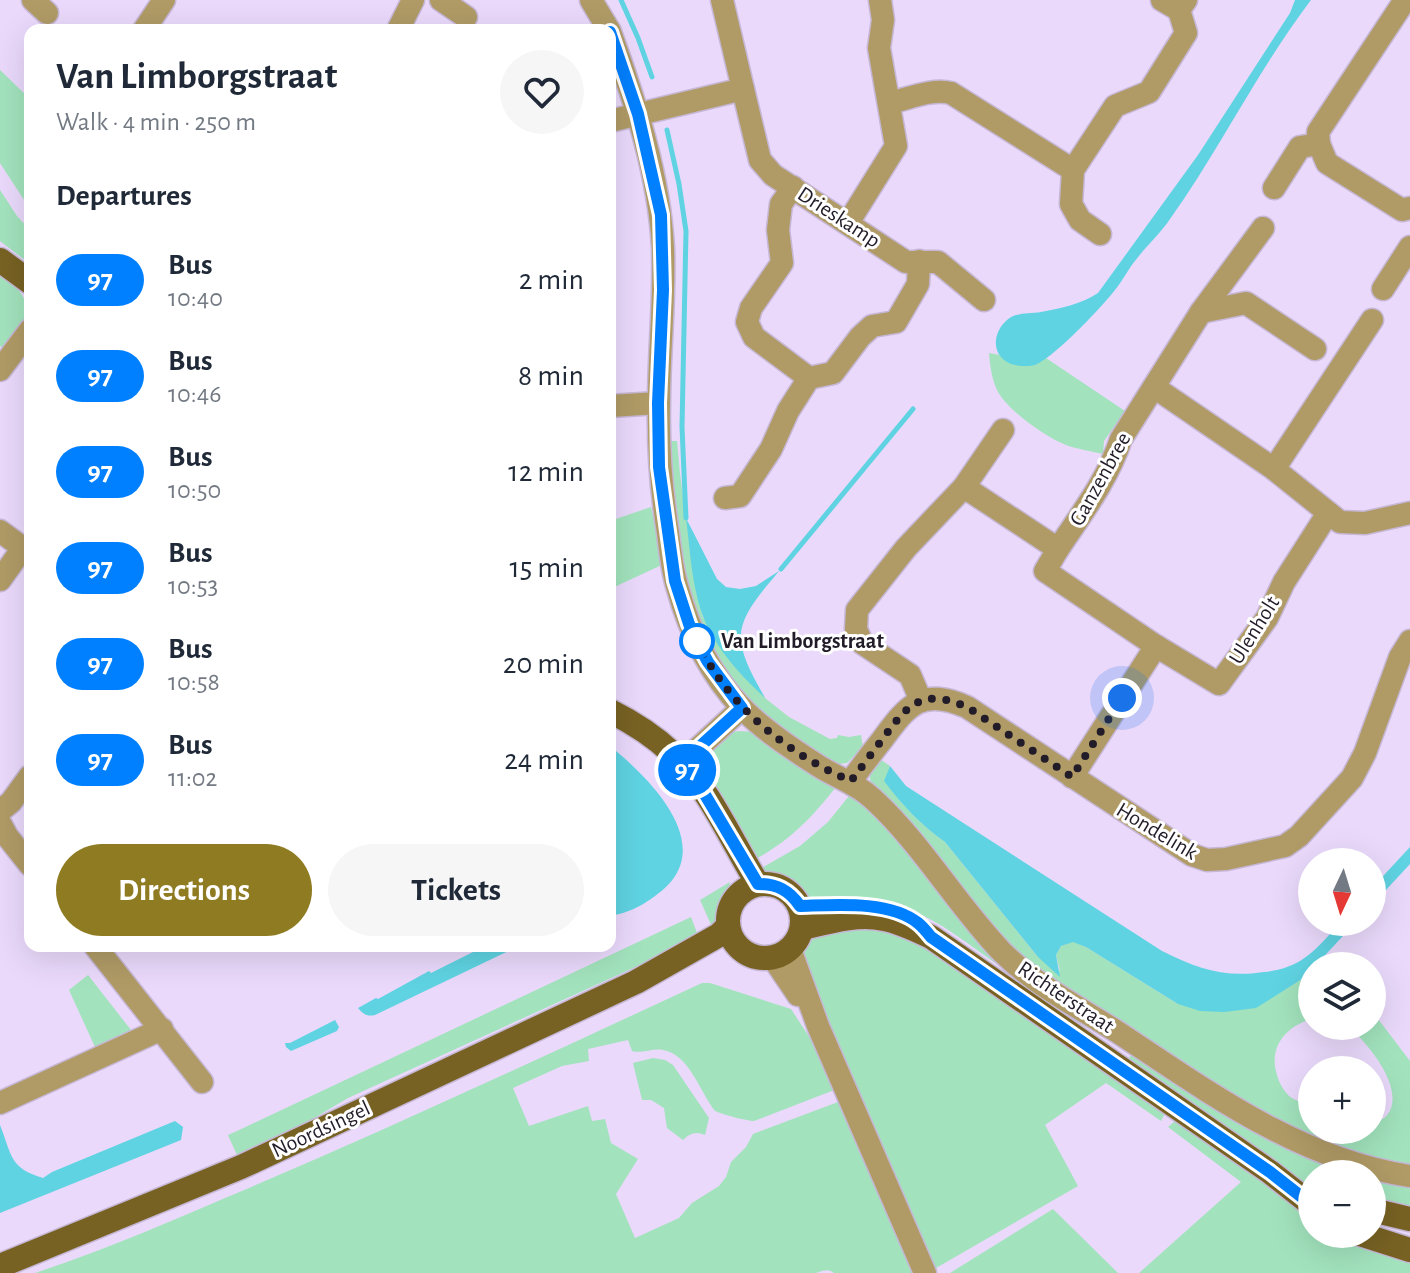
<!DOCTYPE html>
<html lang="en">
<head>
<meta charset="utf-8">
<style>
	body { margin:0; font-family:"Alegreya Sans",sans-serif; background:#f6f6f7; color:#1f2937; height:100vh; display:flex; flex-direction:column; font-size:30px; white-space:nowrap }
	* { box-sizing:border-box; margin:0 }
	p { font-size:26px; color:#747a83 }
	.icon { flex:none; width:44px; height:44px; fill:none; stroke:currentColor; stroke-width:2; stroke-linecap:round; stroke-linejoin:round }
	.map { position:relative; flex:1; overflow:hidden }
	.panel { position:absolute; left:24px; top:24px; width:592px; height:928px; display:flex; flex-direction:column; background:#fff; border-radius:16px; box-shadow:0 8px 32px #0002 }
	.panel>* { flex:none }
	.badge { padding:0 16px; border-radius:26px; font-size:28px; line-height:52px }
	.needle { width:52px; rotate:184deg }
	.tools { position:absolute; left:1298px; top:848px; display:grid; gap:16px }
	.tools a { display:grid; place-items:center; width:88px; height:88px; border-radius:50%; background:#fff; box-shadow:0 8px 32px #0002; font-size:40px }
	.you { position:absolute; width:40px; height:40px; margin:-20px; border:6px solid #fff; border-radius:50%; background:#1a73e8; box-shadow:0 0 0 12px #1a73e833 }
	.map>.badge { position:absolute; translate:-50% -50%; box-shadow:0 0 0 4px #fff }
	h2 { padding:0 32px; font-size:30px; line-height:72px }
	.round { display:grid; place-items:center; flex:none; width:84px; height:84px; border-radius:42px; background:#f6f6f7 }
	.headline { display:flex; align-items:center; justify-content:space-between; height:136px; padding:0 32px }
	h1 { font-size:38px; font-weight:700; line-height:60px }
	.primary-button { display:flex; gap:16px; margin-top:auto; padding:16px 32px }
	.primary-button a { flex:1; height:92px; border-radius:48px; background:#8f7b21; color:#fff; font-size:32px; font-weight:700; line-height:92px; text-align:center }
	.primary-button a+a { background:#f6f6f7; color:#1f2937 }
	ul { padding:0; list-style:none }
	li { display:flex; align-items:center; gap:24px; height:96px; padding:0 32px }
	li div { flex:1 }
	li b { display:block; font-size:30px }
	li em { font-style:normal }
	li .badge { min-width:88px; font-weight:700; text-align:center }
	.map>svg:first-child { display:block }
</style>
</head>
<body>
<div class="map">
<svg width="1410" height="1273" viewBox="0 0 1410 1273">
	<rect width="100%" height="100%" fill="#ead9fb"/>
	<g fill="#a2e3bd">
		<polygon points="0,70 30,99 30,209 0,163"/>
		<polygon points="0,190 17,216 30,230 30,264 0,241"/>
		<path d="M0 275C6 280 15 285 20 292 36 313 20 334 7 351L0 346Z"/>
		<path d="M989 353 1000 355 1009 363 1035 365 1046 358 1125 411 1104 441 1103 454C1091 451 1077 449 1066 445 1045 437 1007 410 997 390 992 379 990 366 989 353Z"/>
		<path d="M669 441H677L680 474 697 595 703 617 765 698 789 717 830 739 837 738 838 735 849 737 861 735 863 747 847 763 839 764 830 762C810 749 787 736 769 721 690 651 673 540 669 441Z"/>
		<polygon points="651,507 664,564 610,589 610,521"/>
		<path d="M738 731 757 732 836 787C808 822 790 840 751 862L700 767C708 750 720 735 738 731Z"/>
		<path d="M880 759 890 766 885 781C902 805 921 825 945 842L1038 957 1060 971 1056 955 1061 946 1073 941 1086 947 1178 1004 1256 1007 1302 979 1312 969V1019C1286 1026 1268 1047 1277 1075 1279 1083 1283 1090 1289 1096 1295 1101 1305 1103 1312 1106V1130H1372V1123C1381 1121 1388 1117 1391 1108 1400 1081 1367 1044 1349 1026H1372V1011L1410 1061V1171L1373 1164 1256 1114 1023 960 998 935 872 785C867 773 871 768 880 759Z"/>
		<path d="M853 791 894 834 1010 972C986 958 965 940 942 926 901 900 857 894 810 899 796 887 786 881 768 880L760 869 800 846 828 822Z"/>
		<polygon points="730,882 725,906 713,929 700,900"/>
		<polygon points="691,917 699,938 348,1098 311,1120 237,1155 227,1133 228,1135 237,1131"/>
		<polygon points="863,922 904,931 1165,1113 1161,1121 1106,1083 1045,1125 1078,1186 936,1268 933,1265 807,981 800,949 811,937"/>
		<polygon points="88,975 131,1030 95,1047 69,990"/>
		<path d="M702 983H710L791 1009 842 1087 754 1121C747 1121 721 1114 715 1111 700 1092 689 1054 663 1050 652 1048 642 1054 632 1051L628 1040 588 1049 589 1061 562 1066 513 1088 529 1126 588 1106 592 1121 605 1119 611 1143 638 1159 616 1194 635 1238 679 1218 692 1203 719 1186 726 1177 731 1162 746 1147 753 1134 846 1099 916 1273H834C828 1268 822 1271 816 1273H35C108 1249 178 1218 249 1188 401 1123 551 1053 702 983Z"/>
		<polygon points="1134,1053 1365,1174 1312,1174 1312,1187 1302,1182 1125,1061"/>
		<path d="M653 1058 665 1060 673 1065 709 1118 705 1135C696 1131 690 1133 683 1140L667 1128 664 1108 651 1100H642L633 1063Z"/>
		<polygon points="1176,1120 1312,1212 1312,1234 1347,1234 1410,1261 1410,1273 1139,1273 1241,1182 1168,1127"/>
		<polygon points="1372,1175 1410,1182 1410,1217 1372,1207"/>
		<polygon points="1053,1209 1118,1273 950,1273"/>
	</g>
	<g fill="#5fd3e2">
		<path d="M1295 0H1311C1259 68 1220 149 1170 219 1160 234 1146 246 1135 261 1129 268 1124 278 1118 286 1106 303 1054 358 1035 365 1028 367 1018 366 1011 364 991 356 992 333 1007 320 1016 312 1029 314 1041 312 1061 308 1082 304 1098 293L1198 155 1290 13Z"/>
		<path d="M686 518 717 579 726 587 740 589 756 586 779 571C765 589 738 615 741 641 743 661 756 681 765 698 745 679 726 660 712 635 692 601 691 556 686 518Z"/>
		<path d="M610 746C652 780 722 850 655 896 638 908 630 912 610 916Z"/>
		<path d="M890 766 906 786 1162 951C1198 969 1224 978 1264 972 1276 971 1290 967 1300 961 1316 951 1328 936 1341 922H1356L1315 966H1312V969L1302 979 1256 1008 1224 1012 1200 1011 1178 1004 1086 947 1073 942 1061 946 1056 955 1060 977 1038 957 945 842C921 825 902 805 884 781Z"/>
		<polygon points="1410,847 1410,864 1372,905 1372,888"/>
		<path d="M485 946H519L375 1015C367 1017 363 1014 358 1008L376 998 378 999 429 971 431 973Z"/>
		<polygon points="335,1020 339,1027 337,1031 291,1051 286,1047 285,1043 290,1043"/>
		<path d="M175 1121 183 1127 181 1140 0 1213V1125C12 1155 9 1168 43 1178L52 1172Z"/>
	</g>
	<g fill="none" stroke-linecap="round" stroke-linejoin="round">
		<g stroke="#5fd3e2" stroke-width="5">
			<polyline points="621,0 638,38 652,77"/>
			<polyline points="667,130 679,184 686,231 682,427 686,518"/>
			<polyline points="781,569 913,409"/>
		</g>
		<defs>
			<g id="minor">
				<polyline points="33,0 47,13"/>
				<polyline points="441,0 466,17"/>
				<polyline points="591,0 609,30"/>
				<polyline points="1162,0 1179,10"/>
				<polyline points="1405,0 1318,132 1319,144 1327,163 1402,210 1410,208"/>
				<polyline points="144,30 164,0"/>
				<polyline points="398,30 413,0"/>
				<path d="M610 32C635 101 659 174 663 248 665 300 659 351 659 402 658 446 661 489 668 533 670 550 672 569 677 586 689 630 709 673 741 707 762 729 789 747 814 763 834 777 855 782 873 799 922 844 956 904 1002 952 1034 984 1078 1007 1116 1031 1207 1091 1300 1160 1410 1176"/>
				<polyline points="743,89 760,160 773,175 906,262 938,262 984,300"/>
				<path d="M889 103C908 99 932 88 951 93L1073 170"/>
				<polyline points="610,121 743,89 722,0"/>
				<polyline points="793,187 781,204 778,230 782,263 751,308 747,322 754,337 809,378"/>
				<polyline points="1274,188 1300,147 1319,144"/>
				<polyline points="848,223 896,146 879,48 883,20 880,0"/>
				<polyline points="1100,234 1080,220 1071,204 1073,170 1115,106 1149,92 1186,33 1179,10 1186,0"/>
				<polyline points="1383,289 1410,247"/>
				<polyline points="1201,312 1246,303 1315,349"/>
				<polyline points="0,370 30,330"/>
				<polyline points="1154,387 1274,469 1340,522 1365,523 1410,513"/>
				<polyline points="610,406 658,403"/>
				<polyline points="1274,469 1372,320"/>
				<polyline points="964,487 1003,430"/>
				<polyline points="725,498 740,496 771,449 788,411 809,378 833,373 860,337 872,326 896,322 918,284 919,261"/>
				<polyline points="0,531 30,553"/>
				<polyline points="1058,549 1045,571 1156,646 1219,684 1267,618 1284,582 1328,513"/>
				<polyline points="0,580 23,548"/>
				<path d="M921 701 910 675 862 643 856 629 857 610 906 548 964 487 1058 549C1082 513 1108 479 1121 439L1201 312 1263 228"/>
				<polyline points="682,763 742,708"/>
				<polyline points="1072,777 1156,646"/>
				<path d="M851 781C861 767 871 754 882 740 908 705 921 687 967 707L1192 855 1207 860 1226 859 1285 846 1299 836 1352 778 1365 753 1400 657 1410 641"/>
				<polyline points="0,811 11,802 30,776"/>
				<polyline points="0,823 7,836 30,865"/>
				<polyline points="95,946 202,1082"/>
				<polyline points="790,949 818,1026 925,1273"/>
				<polyline points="773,958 798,995"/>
				<polyline points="0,1103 162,1029"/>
			</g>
			<g id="major">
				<polyline points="0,260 30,282"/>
				<path d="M610 711C632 722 654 736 672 753 709 787 732 842 758 884"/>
				<circle cx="765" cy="921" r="37"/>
				<path d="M803 928C828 922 858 913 884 919 900 922 916 930 931 937L1270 1172 1312 1205"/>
				<polyline points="1372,1210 1410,1219"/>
				<polyline points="1360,1234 1410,1250"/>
				<polyline points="0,1266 241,1167 636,982 719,935 728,926"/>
			</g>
		</defs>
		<use href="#minor" stroke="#c6b7d5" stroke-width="25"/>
		<use href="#major" stroke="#c6b7d5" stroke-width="27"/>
		<use href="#minor" stroke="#b09b66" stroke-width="22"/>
		<use href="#major" stroke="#786223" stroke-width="24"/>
	</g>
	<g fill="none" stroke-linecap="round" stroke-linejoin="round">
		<defs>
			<path id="line" d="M610 32 638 114 661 215 663 290 658 403 659 467 675 581 689 624 698 644 708 662 742 708 682 763 704 793 758 884C777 884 789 890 800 906 835 905 889 900 918 923 923 927 927 932 931 937L1270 1172 1312 1205"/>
		</defs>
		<use href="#line" stroke="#fff" stroke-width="18"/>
		<use href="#line" stroke="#0080ff" stroke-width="12"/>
		<path stroke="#221c29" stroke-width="8" stroke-dasharray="0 14.4" d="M697 641C728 706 786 753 851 781 861 768 871 754 882 740 907 705 921 687 967 707L1072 777 1122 698"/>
	</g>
	<circle fill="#fff" stroke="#0080ff" stroke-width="4" cx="697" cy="641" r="16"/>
	<g text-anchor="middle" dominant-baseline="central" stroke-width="6" stroke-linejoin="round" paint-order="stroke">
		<g font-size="22" fill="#221c29" stroke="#fff">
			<text transform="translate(839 217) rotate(33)">Drieskamp</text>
			<text transform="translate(1100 479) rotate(-61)">Ganzenbree</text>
			<text transform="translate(1254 630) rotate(-58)">Ulenholt</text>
			<text transform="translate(1157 831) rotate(31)">Hondelink</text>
			<text transform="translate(1066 997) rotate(34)">Richterstraat</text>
			<text transform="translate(321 1129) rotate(-25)">Noordsingel</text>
		</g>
		<g font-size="22" font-weight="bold" fill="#221c29" stroke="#fff" text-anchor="start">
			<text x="721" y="641">Van Limborgstraat</text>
		</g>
	</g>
</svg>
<div class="tools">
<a><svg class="needle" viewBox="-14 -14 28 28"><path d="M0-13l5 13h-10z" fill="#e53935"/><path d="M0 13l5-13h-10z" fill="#747a83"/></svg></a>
<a><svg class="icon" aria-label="layers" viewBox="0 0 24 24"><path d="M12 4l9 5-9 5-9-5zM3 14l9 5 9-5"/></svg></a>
<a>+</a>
<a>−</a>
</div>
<div class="you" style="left:1122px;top:698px"></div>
<b class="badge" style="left:687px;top:770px;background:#0080ff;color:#fff">97</b>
<section class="panel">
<div class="headline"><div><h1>Van Limborgstraat</h1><p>Walk · 4 min · 250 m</p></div><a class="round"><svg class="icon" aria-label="heart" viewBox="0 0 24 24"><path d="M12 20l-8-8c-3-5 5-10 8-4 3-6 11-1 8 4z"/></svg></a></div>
<h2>Departures</h2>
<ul>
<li><span class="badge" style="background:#0080ff;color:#fff">97</span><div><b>Bus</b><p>10:40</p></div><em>2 min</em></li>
<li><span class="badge" style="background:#0080ff;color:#fff">97</span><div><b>Bus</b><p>10:46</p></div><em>8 min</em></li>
<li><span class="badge" style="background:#0080ff;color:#fff">97</span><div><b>Bus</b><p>10:50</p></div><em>12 min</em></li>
<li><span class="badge" style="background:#0080ff;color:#fff">97</span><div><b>Bus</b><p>10:53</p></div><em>15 min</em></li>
<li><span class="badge" style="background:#0080ff;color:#fff">97</span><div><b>Bus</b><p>10:58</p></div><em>20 min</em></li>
<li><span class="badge" style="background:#0080ff;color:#fff">97</span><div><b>Bus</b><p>11:02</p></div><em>24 min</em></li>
</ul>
<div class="primary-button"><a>Directions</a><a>Tickets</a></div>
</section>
</div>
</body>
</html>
